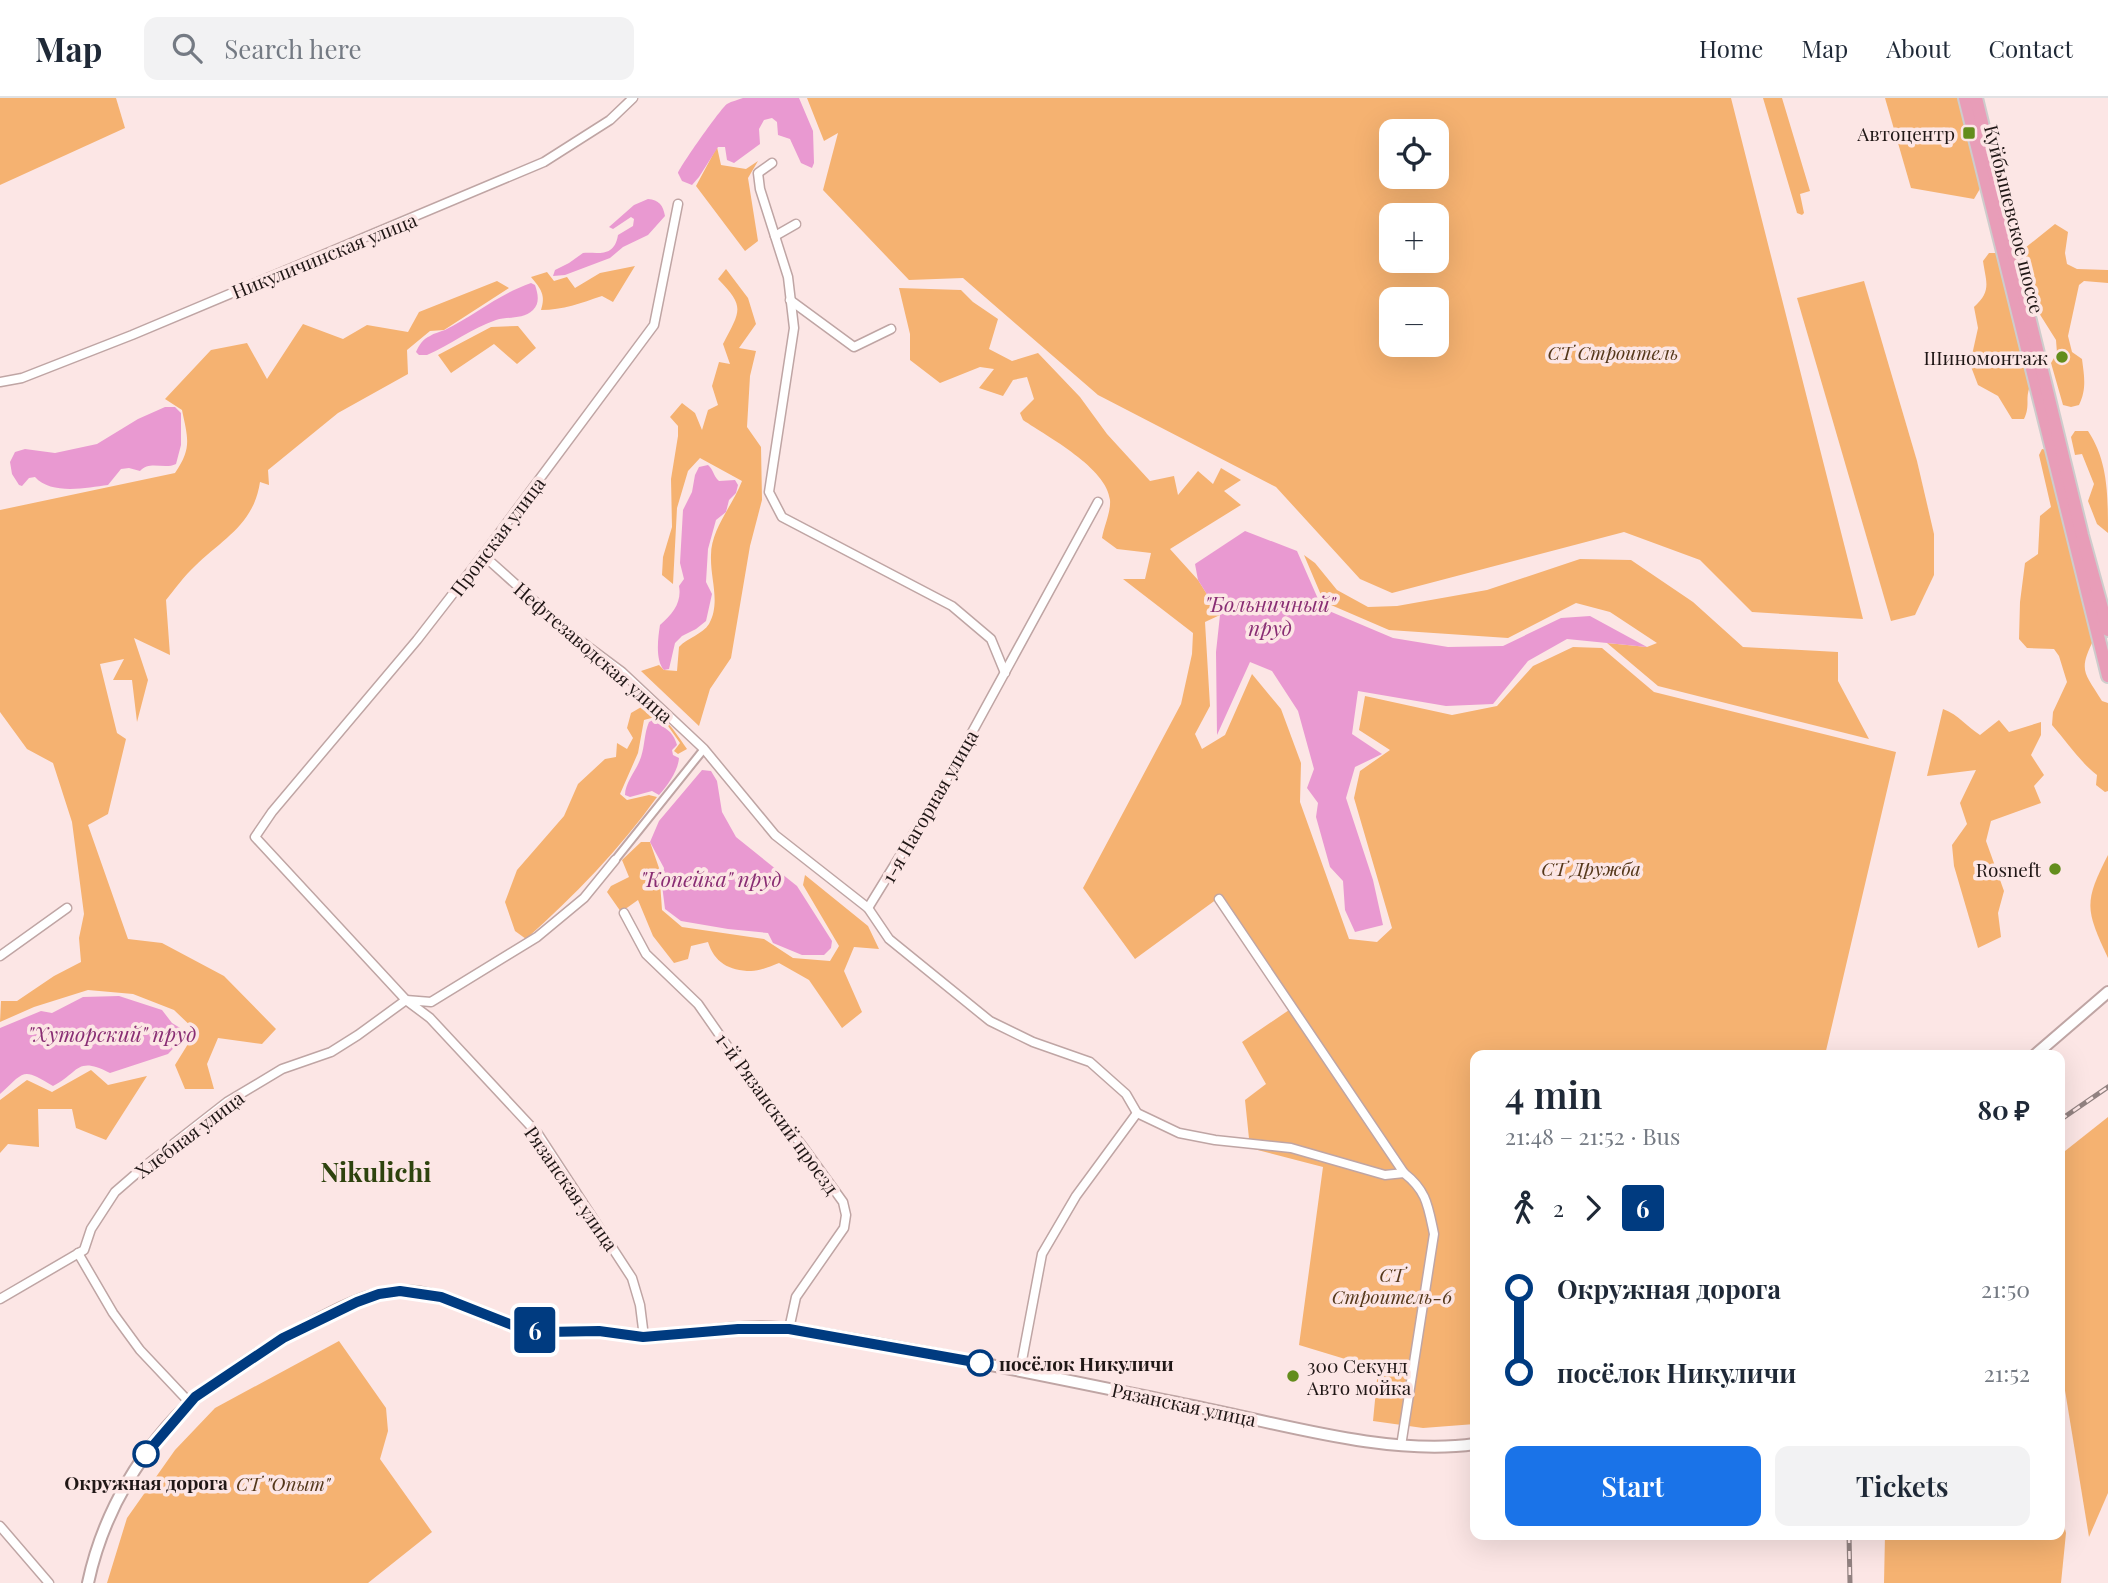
<!DOCTYPE html>
<html lang="en">
<head>
<meta charset="utf-8">
<style>
	body { margin:0; font-family:"Playfair Display",serif; background:#f2f2f3; color:#1f2937; height:100vh; display:flex; flex-direction:column; font-size:26px; white-space:nowrap }
	* { box-sizing:border-box; margin:0 }
	p { font-size:23px; color:#747a83 }
	.icon { flex:none; width:38px; height:38px; fill:none; stroke:currentColor; stroke-width:2; stroke-linecap:round; stroke-linejoin:round }
	.map { position:relative; flex:1; overflow:hidden }
	.panel { position:absolute; left:1470px; top:952px; width:595px; height:490px; display:flex; flex-direction:column; background:#fff; border-radius:14px; box-shadow:0 7px 28px #0002 }
	.panel>* { flex:none }
	.badge { padding:0 14px; border-radius:5px; font-size:24px; line-height:46px }
	.tools { position:absolute; left:1379px; top:21px; display:grid; gap:14px }
	.tools a { display:grid; place-items:center; width:70px; height:70px; border-radius:14px; background:#fff; box-shadow:0 7px 28px #0002; font-size:35px }
	.map>.badge { position:absolute; translate:-50% -50%; box-shadow:0 0 0 4px #fff }
	.legs { display:flex; align-items:center; gap:10px; height:77px; padding:0 35px; font-size:23px }
	.legs p { margin-inline-start:auto }
	.head { display:flex; align-items:center; justify-content:space-between; height:119px; padding:0 35px }
	h1 { font-size:38px; font-weight:600; line-height:52px }
	.button { display:flex; gap:14px; margin-top:auto; padding:14px 35px }
	.button a { flex:1; height:80px; border-radius:14px; background:#1a73e8; color:#fff; font-size:28px; font-weight:600; line-height:80px; text-align:center }
	.button a+a { background:#f2f2f3; color:#1f2937 }
	ul { padding:0 35px; list-style:none }
	li { display:flex; align-items:center; gap:24px; height:84px; font-size:26px }
	li i { display:grid; place-items:center; width:10px; height:100%; margin:0 9px; background:currentColor }
	li i::after { content:''; width:18px; height:18px; margin:-9px; border:5px solid; border-radius:50%; background:#fff }
	li p { margin-inline-start:auto }
	li:first-child i { background:linear-gradient(#0000 50%,currentColor 0) }
	li:last-child i { background:linear-gradient(currentColor 50%,#0000 0) }
	header { display:flex; align-items:center; gap:42px; box-sizing:border-box; height:98px; padding:0 35px; background:#fff; border-bottom:2px solid #e0e1e3 }
	header strong { font-size:33px }
	nav { display:flex; gap:38px; margin-inline-start:auto; font-size:24px }
	.search { width:490px; height:63px; background:#f2f2f3; display:flex; align-items:center; gap:18px; box-sizing:border-box; padding:0 24px; border-radius:14px; color:#747a83; font-size:26px }
	.map>svg:first-child { display:block }
</style>
</head>
<body>
<header>
<strong>Map</strong>
<div class="search"><svg class="icon" aria-label="search" viewBox="0 0 24 24"><circle cx="10" cy="10" r="6"/><path d="M15 15l6 6"/></svg>Search here</div>
<nav><a>Home</a><a>Map</a><a>About</a><a>Contact</a></nav>
</header>
<div class="map">
<svg width="2108" height="1485" viewBox="0 0 2108 1485">
	<rect width="100%" height="100%" fill="#fce6e5"/>
	<g fill="#f5b271" fill-rule="evenodd">
		<polygon points="0,0 116,0 125,30 0,87"/>
		<path d="M807 0H1731L1863 521 1752 514 1700 462 1624 434 1392 495 1360 481 1276 389 1098 297 963 180 909 182 823 92 838 35 824 43ZM1437 33V79H1391V33ZM1437 117V163H1391V117ZM1391 201H1437V247H1391Z"/>
		<polygon points="1763,0 1782,0 1810,93 1800,96 1804,115 1802,117 1797,115"/>
		<polygon points="1885,0 1959,0 1981,89 1974,101 1911,90"/>
		<polygon points="717,49 721,67 746,71 758,63 748,80 758,143 745,153 696,88"/>
		<path d="M2055 126 2068 134 2065 155 2067 166 2077 171 2108 172V185L2084 183 2079 187 2068 238 2072 254 2082 261C2084 277 2087 291 2079 307L2071 309 2063 307 2051 265 2057 255 2056 242 2039 215 2025 155V150Z"/>
		<path d="M1989 155H1997L2031 286C2024 300 2031 307 2024 321H2012L1998 298 1978 287 1970 266 1978 230 1974 209C1992 193 1986 184 1983 163Z"/>
		<path d="M635 168 613 204 602 198C581 205 563 212 541 212 546 197 541 191 531 179L547 174 554 183 567 179 575 190 600 175Z"/>
		<path d="M726 171 748 200 756 226 739 250 756 253 750 278 747 329 761 349 762 402 750 448 731 560 710 591 699 628 641 573 659 567 664 572 677 573 679 549C687 540 703 536 709 526 721 504 710 481 711 457 711 431 733 407 742 383L700 360 688 373 677 410 673 486 662 477 663 459 672 429 671 381 678 338V328L670 319 682 305 695 315 702 332 708 312 718 307 712 288 719 264 730 266 723 246C740 213 746 209 718 181Z"/>
		<path d="M497 183 509 190 444 232 430 233 407 252 408 276 338 315 268 372 269 387 260 384C254 426 223 441 195 468 184 478 175 491 166 502L170 557 134 540 148 582 137 624 132 582H113L124 561 100 566 117 635 126 641 108 716 88 727 128 841 162 845 224 878 276 931 262 946 218 940 207 966 214 991H185L175 967 196 933 174 912 133 896 88 892 34 909 0 924 1 903H17L54 878 81 864 79 840 84 816 72 724 53 665 27 651 0 614V412L175 375C192 350 188 341 182 312L165 301 211 252 247 245 267 281 303 226 343 241 367 227 408 234 419 214Z"/>
		<polygon points="1864,183 1917,363 1934,436 1934,477 1915,517 1891,523 1797,200"/>
		<path d="M899 190 961 192 973 204 998 221 989 251 1012 263 1038 255 1080 299 1107 336 1150 383 1174 378 1178 397 1198 373 1213 386 1221 370 1241 382 1224 393 1241 407 1170 451 1198 482 1220 517 1205 524 1210 608 1195 636 1202 651 1225 637 1252 576 1281 611 1301 665 1300 704 1349 841 1377 844 1392 830 1354 700 1360 673 1390 652 1359 632 1365 598 1452 617 1497 608 1533 568 1573 549 1602 550 1654 594 1896 654 1825 957H1475V1326L1423 1330 1373 1323 1378 1271 1299 1247 1323 1069 1250 1050 1245 1002 1266 986 1242 944 1292 910 1217 801 1135 861 1083 790 1181 606 1192 556 1193 535 1123 481H1145L1151 455 1117 451 1102 440C1104 428 1111 414 1110 402 1107 370 1048 339 1023 322L1020 315 1034 301 1027 279 1013 282 1003 298 979 290 994 271 980 269 940 285 910 262V236Z"/>
		<polygon points="518,228 536,250 517,266 494,246 451,275 438,257 491,229"/>
		<path d="M2075 333H2088C2108 363 2108 397 2108 435L2097 426 2088 403 2094 386 2082 356 2075 357 2071 339Z"/>
		<path d="M2042 351 2047 352 2094 541C2078 573 2084 574 2102 603L2108 605V693L2105 694 2096 687 2097 677C2079 663 2067 644 2052 627L2053 614 2067 584 2059 558 2054 551 2027 550 2019 541 2020 504 2025 465 2038 456 2040 418 2051 409 2039 357Z"/>
		<polygon points="1304,457 1315,465 1337,492 1368,509 1397,508 1487,492 1580,461 1631,462 1693,504 1743,549 1838,554 1838,583 1869,641 1658,588 1607,545 1647,549 1657,545 1610,514 1576,505 1508,540 1389,532 1324,504"/>
		<path d="M643 608C667 619 673 631 687 651L678 656 674 653 680 645 668 628 655 619 644 622 638 655 620 696 627 702 649 697 657 699C620 751 574 798 526 841L515 833 505 804 517 772 564 718 578 686 605 661 616 659 617 645 627 651 633 640 627 630 631 615Z"/>
		<path d="M1943 611C1959 617 1966 628 1980 637L1999 622 2009 634 2041 624V637L2031 657 2044 677 2034 688 2041 705 1991 723 1986 743 2004 793 1998 815 2001 839 1978 850 1954 768 1952 747 1967 726 1960 705 1976 672 1927 678Z"/>
		<path d="M641 744H650L659 770 662 812 682 829 764 841 793 860 830 863 839 848 803 787 805 777 868 828 879 851 854 849 844 873 862 914 842 930 809 882 779 865C771 868 760 873 751 873 729 873 714 864 708 844L691 848 688 861 674 865 653 838 638 802 621 814 607 794 611 788 629 779 622 762Z"/>
		<path d="M2108 757V860C2085 811 2084 804 2108 757Z"/>
		<polygon points="91,972 108,987 147,978 106,1042 76,1030 72,1011 38,1011 39,1049 8,1046 0,1055 0,1002 27,982 52,994"/>
		<polygon points="2108,1019 2108,1395 2089,1439 2060,1262 2060,1057"/>
		<polygon points="339,1243 386,1310 388,1333 380,1361 432,1434 368,1485 107,1485 127,1420 175,1352 215,1310"/>
		<polygon points="2060,1411 2066,1435 2061,1485 1884,1485 1885,1437 2060,1437"/>
	</g>
	<g fill="#e999d1">
		<path d="M743 0H799L813 33 814 65 812 70 801 65 790 41 778 37 777 24 772 20 764 22 759 31 760 46 734 65 727 62 725 49H718L699 79 692 87 682 83 678 75C681 67 721 10 727 6 732 3 738 2 743 0Z"/>
		<path d="M648 101C659 102 663 107 665 118L648 137 623 149 610 160 565 177 553 178 555 172 569 165 583 155C599 154 614 160 618 137L633 128 634 121 631 119 613 131 609 129 634 107Z"/>
		<path d="M531 185 535 187C538 196 540 205 533 212 523 222 508 218 496 222 472 230 450 247 427 257H419L416 254C419 247 423 241 430 238 434 235 440 234 445 232 475 217 499 196 531 185Z"/>
		<path d="M165 309H175L181 315V347L176 366C164 372 150 362 140 373L129 370 121 371 108 387C86 390 51 397 35 379L29 380 22 388 19 387 12 376 10 364 15 354 25 351 55 355 97 346 138 321Z"/>
		<path d="M708 367C714 372 713 378 719 383L735 382 738 387 736 395 729 402 726 414 716 422 708 451 706 484 712 496 706 523 696 531 682 538 675 545 669 571 664 572C655 562 658 540 660 527 673 516 682 504 679 488L684 481 680 465 683 412 692 394 695 377 699 369Z"/>
		<polygon points="1245,433 1297,453 1322,510 1393,540 1448,549 1503,548 1561,520 1590,518 1647,549 1567,541 1528,563 1493,606 1446,608 1358,593 1352,636 1382,656 1355,669 1346,700 1373,782 1383,827 1355,834 1345,812 1343,783 1330,769 1316,719 1318,705 1307,690 1314,671 1298,613 1272,573 1250,564 1217,637 1216,554 1220,517 1198,482 1195,466"/>
		<path d="M653 622C664 630 673 632 677 647L672 652 673 657 679 660C678 673 668 687 659 697L652 693 630 699 625 697C625 684 637 672 641 659 645 647 644 636 649 624Z"/>
		<polygon points="702,672 711,673 717,683 722,714 736,739 797,788 832,843 831,850 824,857 802,857 773,845 768,835 728,831 681,823 665,811 662,787 664,770 650,744 659,723"/>
		<path d="M119 898 162 912 172 925 185 933V938L168 956 110 975C76 957 79 975 53 988 22 969 25 973 0 996V930L41 913 52 915 83 899Z"/>
	</g>
	<g fill="none" stroke-linecap="round" stroke-linejoin="round">
		<defs>
			<polyline id="pedestrian" points="615,762 704,651"/>
			<g id="minor">
				<polyline points="772,65 758,75 760,91 788,179 794,230 769,394 782,419 952,508 991,541 1005,575"/>
				<polyline points="775,138 796,126"/>
				<polyline points="790,202 854,249 891,231"/>
				<polyline points="0,284 22,280 132,237 544,64 610,22 633,0"/>
				<polyline points="483,457 571,536 622,574 704,651 775,737 868,810 889,841 990,923 1033,944 1090,964 1126,996 1137,1015 1179,1035 1215,1042 1291,1050 1385,1077 1404,1075"/>
				<path d="M1219 801 1404 1075C1427 1093 1428 1108 1434 1136L1401 1348"/>
				<polyline points="868,810 940,693 1098,404"/>
				<polyline points="624,815 646,856 698,906 767,1005 801,1046 843,1104 846,1117 844,1130 796,1199 789,1231"/>
				<polyline points="0,858 67,810"/>
				<polyline points="406,902 431,904 537,839 584,800 615,762"/>
				<polyline points="78,1155 113,1215 140,1252 190,1305"/>
				<polyline points="0,1201 84,1152 91,1131 115,1094 145,1068 227,1004 282,971 331,954 358,937 406,902"/>
				<polyline points="644,1239 640,1207 632,1180 538,1036 430,920 406,902 255,739 272,714 417,542 483,457 654,227 678,106"/>
				<polyline points="1020,1273 1042,1156 1076,1098 1137,1015"/>
				<polyline points="0,1428 49,1485"/>
			</g>
			<g id="tertiary">
				<polyline points="2035,957 2108,894"/>
				<path d="M88 1485C103 1414 142 1349 195 1300 204 1291 216 1284 227 1277 252 1259 278 1242 306 1228 334 1213 367 1194 400 1193 452 1192 496 1232 548 1234 566 1235 584 1231 602 1233 618 1235 633 1239 649 1239 697 1236 747 1224 796 1232 934 1254 1070 1283 1207 1311 1289 1328 1393 1358 1475 1346"/>
			</g>
			<g id="primary">
				<polyline points="1965,0 2108,578"/>
				<polyline points="1976,0 2082,437 2108,532"/>
			</g>
		</defs>
		<use href="#pedestrian" stroke="#bfa5a4" stroke-width="10"/>
		<use href="#minor" stroke="#bfa5a4" stroke-width="11"/>
		<use href="#tertiary" stroke="#bfa5a4" stroke-width="14"/>
		<use href="#primary" stroke="#cecccc" stroke-width="16"/>
		<use href="#pedestrian" stroke="#fff" stroke-width="6"/>
		<use href="#minor" stroke="#fff" stroke-width="8"/>
		<use href="#tertiary" stroke="#fff" stroke-width="10"/>
		<use href="#primary" stroke="#e89db8" stroke-width="12"/>
		<defs>
			<g id="rail">
				<polyline points="2060,1022 2108,989"/>
				<polyline points="1849,1437 1850,1485"/>
			</g>
		</defs>
		<use href="#rail" stroke="#928281" stroke-width="5"/>
		<use href="#rail" stroke="#fce6e5" stroke-width="2.5" stroke-dasharray="8" stroke-linecap="butt"/>
	</g>
	<g fill="none" stroke-linecap="round" stroke-linejoin="round">
		<defs>
			<polyline id="line-1" points="146,1356 195,1299 283,1240 357,1204 379,1196 400,1193 441,1199 520,1230 547,1234 599,1233 643,1239 738,1231 789,1231 980,1265"/>
		</defs>
		<use href="#line-1" stroke="#fff" stroke-width="16"/>
		<use href="#line-1" stroke="#003b80" stroke-width="10"/>
	</g>
	<g fill="#638d1c" stroke="#fce6e5" stroke-width="2.5">
		<rect x="1962" y="28" width="14" height="14" rx="3.5"/>
		<circle cx="2062" cy="259" r="7"/>
		<circle cx="2055" cy="771" r="7"/>
		<circle cx="1293" cy="1278" r="7"/>
	</g>
	<g fill="#fff" stroke="#003b80" stroke-width="3.5">
		<circle cx="980" cy="1265" r="12"/>
		<circle cx="146" cy="1356" r="12"/>
	</g>
	<g text-anchor="middle" dominant-baseline="central" stroke-width="7" stroke-linejoin="round" paint-order="stroke">
		<g font-size="19" fill="#201716" stroke="#fce6e5" text-anchor="end">
			<text x="1955" y="35">Автоцентр</text>
			<text x="2048" y="259">Шиномонтаж</text>
			<text x="2041" y="771">Rosneft</text>
			<text x="1307" y="1267" text-anchor="start">300 Секунд<tspan x="1307" dy="22">Авто мойка</tspan></text>
		</g>
		<g font-size="19" fill="#201716" stroke="#fce6e5">
			<text transform="translate(2015 121) rotate(76)">Куйбышевское шоссе</text>
			<text transform="translate(324 157) rotate(-22)">Никуличинская улица</text>
			<text transform="translate(497 438) rotate(-53)">Пронская улица</text>
			<text transform="translate(594 554) rotate(41)">Нефтезаводская улица</text>
			<text transform="translate(929 708) rotate(-60)">1-я Нагорная улица</text>
			<text transform="translate(778 1015) rotate(54)">1-й Рязанский проезд</text>
			<text transform="translate(189 1036) rotate(-37)">Хлебная улица</text>
			<text transform="translate(572 1090) rotate(55)">Рязанская улица</text>
			<text transform="translate(1184 1306) rotate(12)">Рязанская улица</text>
		</g>
		<g font-size="19" font-style="italic" fill="#55381b" stroke="#fce6e5">
			<text x="1613" y="254">СТ Строитель</text>
			<text x="1591" y="770">СТ Дружба</text>
			<text x="1392" y="1176">СТ<tspan x="1392" dy="22">Строитель-6</tspan></text>
			<text x="283" y="1385">СТ "Опыт"</text>
		</g>
		<g font-size="19" font-weight="bold" fill="#201716" stroke="#fce6e5" text-anchor="start">
			<text x="999" y="1265">посёлок Никуличи</text>
			<text x="146" y="1384" text-anchor="middle">Окружная дорога</text>
		</g>
		<g font-size="21" font-style="italic" fill="#892d73" stroke="#fce6e5">
			<text x="1270" y="505">"Больничный"<tspan x="1270" dy="24">пруд</tspan></text>
			<text x="711" y="780">"Копейка" пруд</text>
			<text x="112" y="935">"Хуторский" пруд</text>
		</g>
		<g font-size="26" font-weight="bold" fill="#2e430e" stroke="#fce6e5">
			<text x="376" y="1073">Nikulichi</text>
		</g>
	</g>
</svg>
<div class="tools">
<a><svg class="icon" aria-label="locate" viewBox="0 0 24 24"><circle cx="12" cy="12" r="6"/><path d="M12 2v4M12 18v4M2 12h4M18 12h4"/></svg></a>
<a>+</a>
<a>−</a>
</div>
<b class="badge" style="left:535px;top:1232px;background:#003b80;color:#fff">6</b>
<section class="panel">
<div class="head"><div><h1>4 min</h1><p>21:48 – 21:52 · Bus</p></div><b>80 ₽</b></div>
<div class="legs"><svg class="icon" aria-label="walk" viewBox="0 0 24 24"><circle cx="13" cy="4" r="2"/><path d="M13 8l-2 6 4 7M11 14l-3 7M7 12l3-4h3l4 4"/></svg>2<svg class="icon" aria-label="forward" viewBox="0 0 24 24"><path d="M9 5l7 7-7 7"/></svg><b class="badge" style="background:#003b80;color:#fff">6</b></div>
<ul>
<li><i style="color:#003b80"></i><b>Окружная дорога</b><p>21:50</p></li>
<li><i style="color:#003b80"></i><b>посёлок Никуличи</b><p>21:52</p></li>
</ul>
<div class="button"><a>Start</a><a>Tickets</a></div>
</section>
</div>
</body>
</html>
